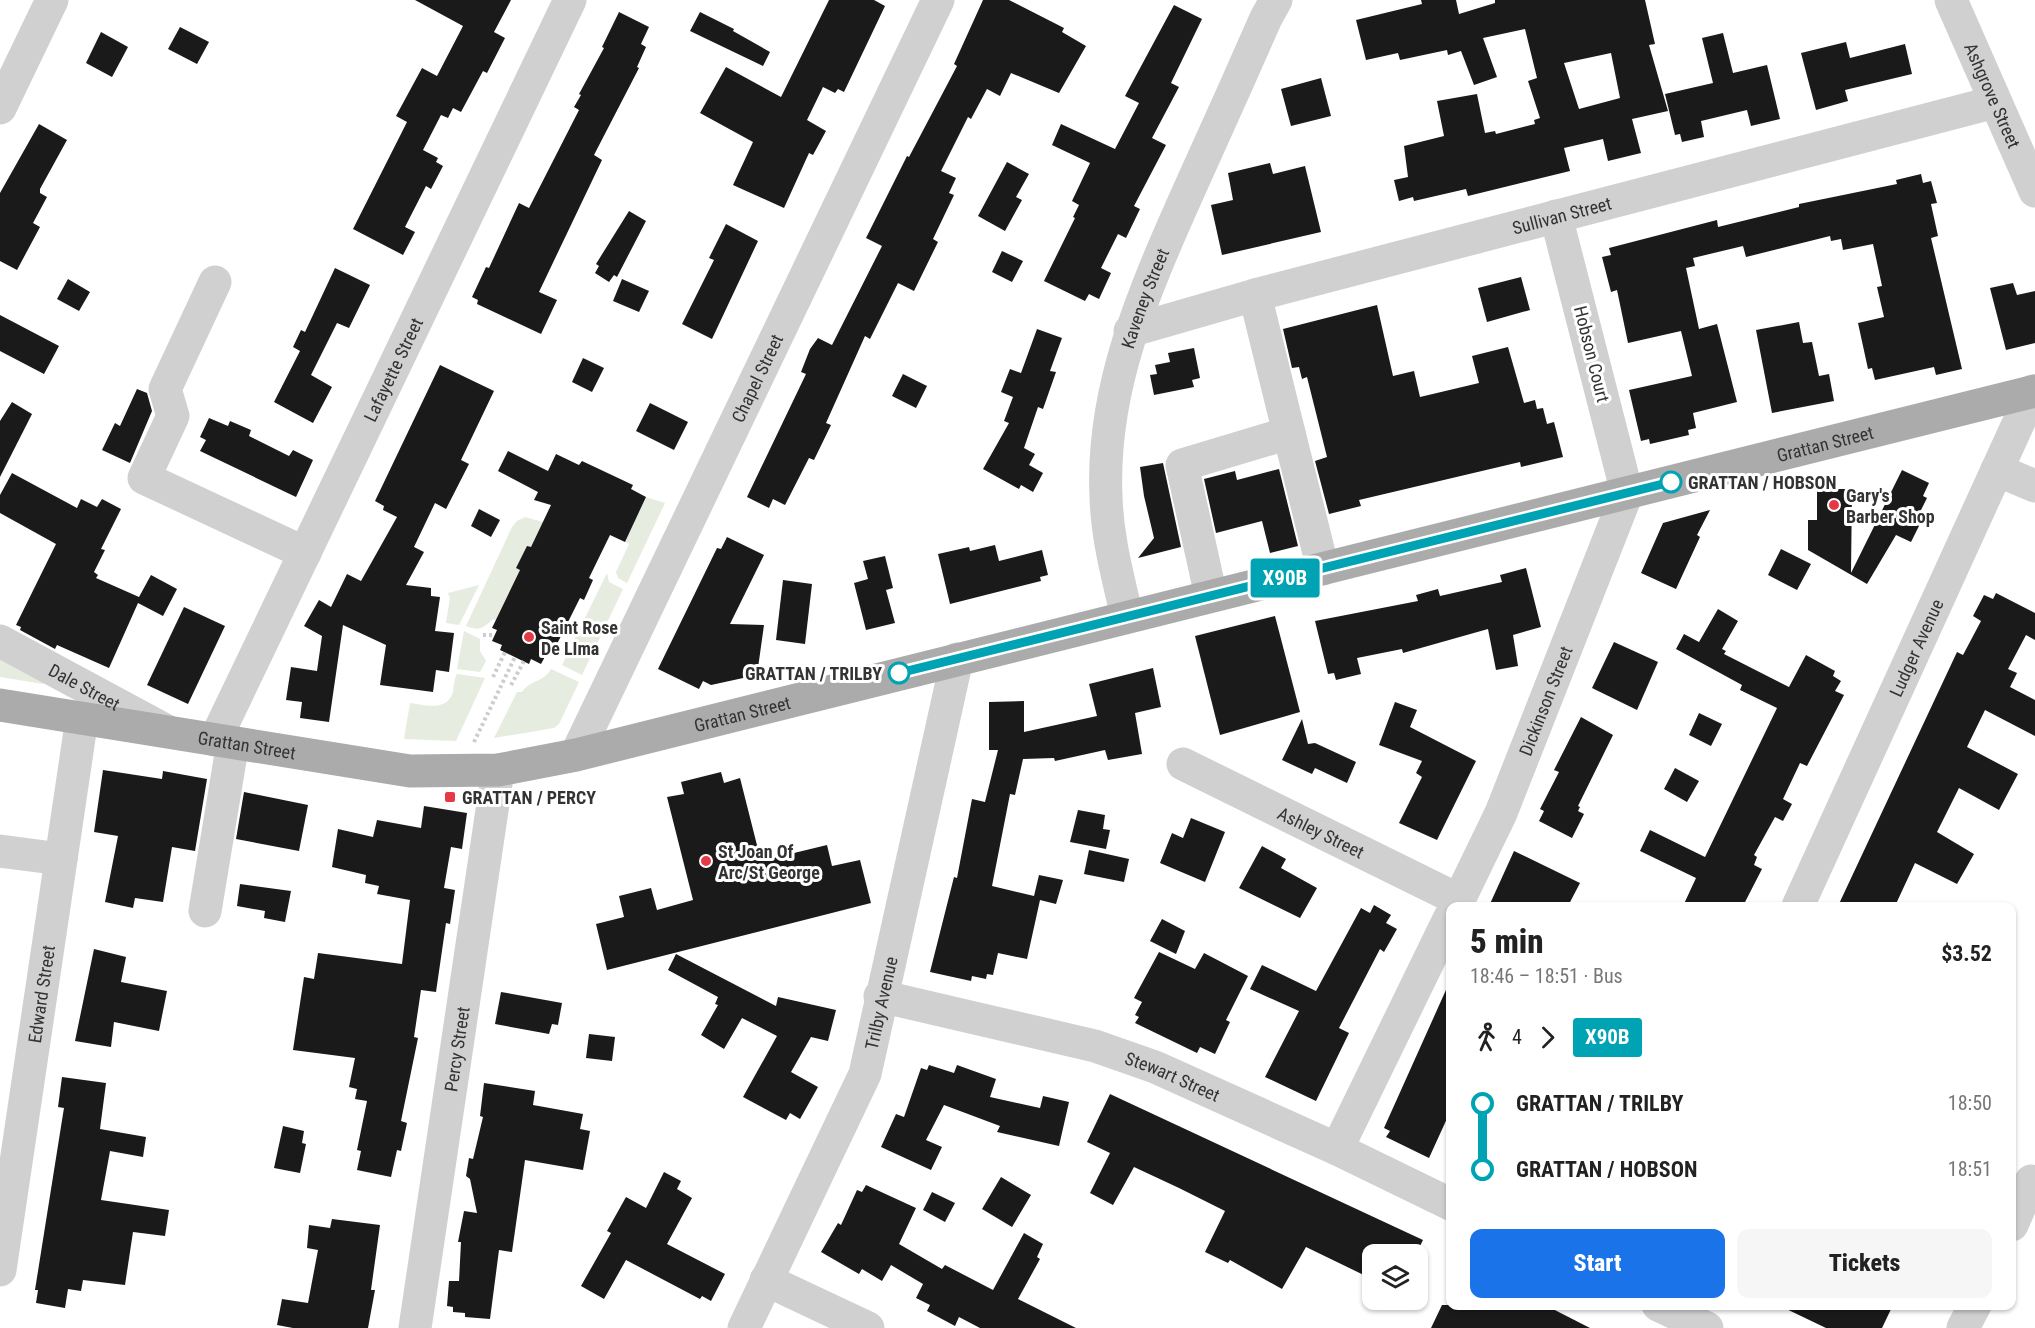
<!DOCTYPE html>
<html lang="en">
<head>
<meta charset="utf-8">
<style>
	body { margin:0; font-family:"Roboto Condensed",sans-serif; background:#f6f6f6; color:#222; height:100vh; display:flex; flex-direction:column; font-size:22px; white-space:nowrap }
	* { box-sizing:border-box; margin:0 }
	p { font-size:20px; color:#767676 }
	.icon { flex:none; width:33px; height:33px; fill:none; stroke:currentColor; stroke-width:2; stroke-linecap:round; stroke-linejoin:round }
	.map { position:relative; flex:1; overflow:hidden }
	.sheet { position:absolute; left:1446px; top:902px; width:570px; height:408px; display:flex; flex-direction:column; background:#fff; border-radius:12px; box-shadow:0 2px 4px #0004 }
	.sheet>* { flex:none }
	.badge { padding:0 12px; border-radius:4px; font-size:21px; line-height:39px }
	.fabs { position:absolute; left:1362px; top:1244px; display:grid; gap:12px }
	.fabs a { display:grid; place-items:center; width:66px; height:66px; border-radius:12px; background:#fff; box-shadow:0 2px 4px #0004; font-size:30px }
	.map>.badge { position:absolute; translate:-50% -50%; box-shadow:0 0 0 3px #fff }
	.legs { display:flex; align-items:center; gap:9px; height:66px; padding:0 24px; font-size:20px }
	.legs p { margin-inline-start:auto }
	.summary { display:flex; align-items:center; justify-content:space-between; height:102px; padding:0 24px }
	h1 { font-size:33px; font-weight:800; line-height:45px }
	.cta { display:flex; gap:12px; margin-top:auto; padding:12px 24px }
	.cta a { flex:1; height:69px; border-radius:12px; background:#1a73e8; color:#fff; font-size:24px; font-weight:800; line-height:69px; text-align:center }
	.cta a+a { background:#f6f6f6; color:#222 }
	ul { padding:0 24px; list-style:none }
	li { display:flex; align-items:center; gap:21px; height:66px; font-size:22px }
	li i { display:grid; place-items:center; width:9px; height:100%; margin:0 8px; background:currentColor }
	li i::after { content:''; width:15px; height:15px; margin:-8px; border:4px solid; border-radius:50%; background:#fff }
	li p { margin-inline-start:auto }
	li:first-child i { background:linear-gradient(#0000 50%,currentColor 0) }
	li:last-child i { background:linear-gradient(currentColor 50%,#0000 0) }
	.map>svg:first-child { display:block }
</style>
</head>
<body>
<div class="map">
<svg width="2035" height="1328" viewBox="0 0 2035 1328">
	<rect width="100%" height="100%" fill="#fff"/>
	<g fill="#e6ecdf">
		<polygon points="646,497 665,503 627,583 618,578 616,572 629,544 625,542"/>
		<path d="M525 517 543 522 496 620 493 619C483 629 479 631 466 626L512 527 517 521Z"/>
		<polygon points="607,573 609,582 623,589 582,675 562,665"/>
		<polygon points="479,585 459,625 446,623 450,598 448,593"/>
		<polygon points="464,631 480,639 480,651 486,661 480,672 457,669"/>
		<polygon points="0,651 47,677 43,684 0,677"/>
		<path d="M551 669 579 682 559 724 554 728 494 738 517 692H522C530 680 544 682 551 669Z"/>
		<path d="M457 674 485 678 456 741 404 739 410 703C425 705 447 712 453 692 454 686 454 679 457 674Z"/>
	</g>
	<g fill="#1a1a1a" fill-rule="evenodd">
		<polygon points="415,0 511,0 494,32 505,38 487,73 483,71 461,112 453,108 448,118 441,115 423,150 438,158 436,162 443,166 431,189 426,186 405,227 415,232 403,255 353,229 407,122 396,116 422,68 437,76 463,26"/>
		<polygon points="829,0 874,0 885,6 844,92 838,89 835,93 823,87 807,120 826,131 813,155 809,153 784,208 733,185 753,142 700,113 726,67 781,97"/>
		<polygon points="983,0 1009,0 1064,28 1062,32 1086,46 1059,93 1011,73 1000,96 987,89 971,119 968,117 941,171 956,178 949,193 954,195 933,239 938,242 914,291 898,283 870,339 865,336 826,423 831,425 814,460 809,458 785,505 773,499 769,508 747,497 806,374 801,372 810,349 818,338 832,345 882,246 866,238 907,156 909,157 957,66 954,64"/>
		<path d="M1421 0H1456L1459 14 1495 3V0H1645L1655 44 1649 45 1668 111 1632 119 1641 153 1608 161 1603 139 1564 148 1570 171 1468 196 1466 189 1414 201 1413 197 1399 201 1394 180 1408 177 1404 146 1444 136 1437 101 1477 94 1485 133 1495 131 1496 134 1535 124 1534 120 1540 118 1528 81 1537 78 1525 29 1483 38 1497 77 1474 85 1461 51 1448 55 1447 50 1400 60 1398 53 1366 60 1356 20 1422 4ZM1611 53 1620 98 1579 109 1564 63Z"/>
		<polygon points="1174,5 1202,19 1171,83 1179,87 1152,138 1166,145 1134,206 1140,209 1126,238 1118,234 1101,268 1111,273 1099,299 1089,294 1085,301 1044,281 1075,218 1073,217 1079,205 1072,201 1090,163 1052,145 1061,124 1115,149 1139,103 1125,96"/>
		<polygon points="619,12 649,27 641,44 646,47 637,67 639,68 594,155 602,160 539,292 557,300 541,334 477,304 478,300 472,297 486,267 489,268 519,203 529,208 579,110 574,107 581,95 579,94 604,48 602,47"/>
		<polygon points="700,12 734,29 733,31 770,52 763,66 690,31"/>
		<polygon points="180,27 209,42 197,64 168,49"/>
		<polygon points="101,32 128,47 112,77 86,63"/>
		<polygon points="1723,33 1733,73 1767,65 1780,119 1751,126 1747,110 1701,121 1704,137 1682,142 1680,134 1675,135 1665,94 1713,83 1702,38"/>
		<polygon points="1846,42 1850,58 1905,44 1912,74 1845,90 1848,101 1816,110 1801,53"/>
		<polygon points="1321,78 1331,116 1291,126 1281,89"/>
		<polygon points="39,124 67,140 40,189 40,193 47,197 33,223 40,227 17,270 0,261 0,193"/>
		<polygon points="1007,162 1029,174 1016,197 1022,200 1005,231 978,216"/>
		<polygon points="1270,163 1273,174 1305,166 1321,232 1222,255 1211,205 1233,200 1228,173"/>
		<polygon points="1921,174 1923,183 1931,181 1937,203 1931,204 1938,236 1931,238 1962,369 1936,375 1934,367 1875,380 1872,368 1868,369 1858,323 1884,317 1877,287 1882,286 1873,244 1843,250 1841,239 1831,241 1830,236 1746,257 1743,246 1693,258 1695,266 1686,268 1699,329 1717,324 1737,402 1693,413 1696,428 1688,430 1689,435 1650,444 1649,439 1641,441 1629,390 1692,376 1681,331 1628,343 1617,290 1611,292 1602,257 1611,255 1609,248 1717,220 1718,227 1799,207 1799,204 1897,184 1896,180"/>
		<polygon points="629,211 646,221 617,277 614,275 609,282 595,273 599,266 596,264"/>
		<polygon points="726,224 758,241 712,339 682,324 714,260 709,258"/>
		<polygon points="1002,251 1023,261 1012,282 992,272"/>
		<polygon points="335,268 370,285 349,328 337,323 311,375 332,387 313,423 274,402 300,351 293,347 301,330 305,332"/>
		<polygon points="1521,277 1530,310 1487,322 1478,288"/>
		<polygon points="68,279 90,292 79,311 57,299"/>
		<polygon points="622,279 649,291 639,312 613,301"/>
		<polygon points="2013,283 2017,295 2035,291 2035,343 2006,350 1990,288"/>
		<polygon points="1377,305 1393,376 1414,371 1420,397 1479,383 1472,356 1508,347 1524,403 1535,400 1537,409 1543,408 1547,424 1554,422 1563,457 1521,467 1520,462 1359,500 1361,506 1329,514 1315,461 1327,457 1307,377 1302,379 1299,367 1292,368 1283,329"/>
		<polygon points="0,315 59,346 44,374 0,351"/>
		<polygon points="1799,322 1803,343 1812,342 1819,376 1829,374 1834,401 1772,413 1756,330"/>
		<polygon points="1037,329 1062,338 1050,371 1056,372 1043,409 1038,407 1024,448 1035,454 1029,465 1043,473 1033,492 1021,485 1019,489 983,469 1009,423 1004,421 1013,397 1001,392 1010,369 1021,373"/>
		<polygon points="1194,348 1200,378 1192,380 1194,387 1154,395 1150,375 1157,374 1155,365 1170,362 1168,353"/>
		<polygon points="583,358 604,368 592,392 572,382"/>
		<polygon points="440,365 494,391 461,460 469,464 446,509 435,503 414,547 424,552 406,585 431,588 431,596 440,597 435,631 454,633 449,672 436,670 433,692 380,685 386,645 343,625 329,722 300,718 302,702 286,700 291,667 317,671 322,636 304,626 319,600 331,607 347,574 361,581 397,517 383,510 384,506 375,501"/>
		<polygon points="903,374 927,386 916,408 892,396"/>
		<polygon points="137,389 147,393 152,411 130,463 102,450 115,423 120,426"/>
		<polygon points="12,402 32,414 0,477 0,421"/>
		<polygon points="650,403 688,422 674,450 636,431"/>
		<polygon points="209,418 228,426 230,421 251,430 249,436 289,456 293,450 313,460 296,497 200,451 206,440 200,437"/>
		<polygon points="508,451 548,471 556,454 579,465 582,461 633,485 631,489 646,497 625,542 610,535 589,578 593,580 584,600 580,598 551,656 547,653 541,664 531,659 529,664 500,650 502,645 492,641 497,630 492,628 520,570 516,568 527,546 531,547 551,505 534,500 538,492 498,471"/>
		<polygon points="1163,463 1181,547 1138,558 1154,538 1144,496 1140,467"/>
		<polygon points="1279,469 1298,546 1270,553 1262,521 1216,533 1204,479 1235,471 1237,480"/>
		<polygon points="1902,470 1929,483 1923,496 1927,498 1918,516 1923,518 1911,542 1896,535 1867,584 1808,550 1808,520 1817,520 1817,489 1852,489 1851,573"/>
		<polygon points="12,473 77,508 81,499 97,507 102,499 121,509 101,549 105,550 94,572 98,575 96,578 139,597 151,575 177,589 163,616 138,603 109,668 57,645 55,649 20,630 21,627 16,625 56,544 0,513 0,495"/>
		<polygon points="479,509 500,520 491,537 471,526"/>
		<polygon points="1710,510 1697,535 1700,537 1676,589 1641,573 1663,523"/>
		<polygon points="727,537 764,555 730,624 764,625 757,675 711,685 703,681 699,689 658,669 717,548 721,549"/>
		<polygon points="995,545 999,561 1042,550 1048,575 1040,577 1041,581 950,604 938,554 969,547 970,551"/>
		<polygon points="1781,549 1811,564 1797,590 1768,575"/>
		<polygon points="885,556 893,588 886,590 895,623 866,630 854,583 868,579 863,561"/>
		<polygon points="1526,568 1541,627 1513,635 1518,666 1496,670 1488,629 1403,653 1402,649 1357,658 1361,674 1336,680 1334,673 1328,674 1315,621 1418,601 1416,595 1438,589 1440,596 1502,582 1500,575"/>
		<polygon points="783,580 812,584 805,644 776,640"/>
		<polygon points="1996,593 2035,613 2035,640 2026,635 2008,669 2017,673 2010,687 2035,700 2035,736 1985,710 1967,747 2018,774 1999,810 1959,788 1937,832 1974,854 1957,884 1915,863 1895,906 1838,906 1957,652 1963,655 1981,621 1973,616 1984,595 1993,599"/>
		<polygon points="184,607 225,626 188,704 147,685"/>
		<polygon points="1718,609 1738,621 1722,649 1726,651 1724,654 1789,687 1806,655 1835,671 1833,676 1841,681 1835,691 1844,695 1807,766 1800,763 1783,799 1792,804 1783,821 1775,817 1754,855 1757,857 1754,865 1762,869 1743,906 1683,906 1696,878 1640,851 1650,830 1705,857 1777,708 1740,690 1742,685 1676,649 1684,634 1699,642"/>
		<polygon points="1275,616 1300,712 1220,735 1195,636"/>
		<polygon points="1614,642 1658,662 1637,710 1592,688"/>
		<polygon points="1153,668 1161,707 1135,713 1142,754 1108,760 1105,750 1055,761 1054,758 1023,759 1015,795 1010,794 992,886 1034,896 1039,875 1063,880 1056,904 1040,900 1027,959 998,953 993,975 987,974 986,979 972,976 971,981 930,972 954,877 957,878 972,799 985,802 998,750 989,750 989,702 1024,701 1024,732 1097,716 1089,684"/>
		<polygon points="1395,702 1417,710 1410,727 1476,761 1437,840 1399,823 1422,777 1416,773 1422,761 1379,745"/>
		<polygon points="1699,713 1722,724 1711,746 1689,735"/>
		<polygon points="1581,717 1613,735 1578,806 1580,807 1578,811 1584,814 1572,838 1539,821 1544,811 1540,809 1559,772 1554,770"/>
		<polygon points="1302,719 1308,744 1315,743 1356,762 1347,783 1315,768 1312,774 1282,760"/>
		<polygon points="1675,768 1699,781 1687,802 1664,789"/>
		<polygon points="103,770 162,779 163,771 207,779 195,851 172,847 163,902 135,898 133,908 105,902 118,836 94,832"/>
		<polygon points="721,772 724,783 740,778 761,861 827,845 832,866 860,860 871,903 607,970 596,924 624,917 619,896 651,888 657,910 693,900 667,797 684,794 681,782"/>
		<polygon points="244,792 308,805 299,851 236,839"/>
		<polygon points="424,806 467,813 462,849 451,847 444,888 455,890 450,924 446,923 436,992 421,990 414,1037 418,1038 401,1121 407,1123 401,1151 397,1150 391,1177 357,1170 361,1151 357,1150 367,1101 355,1099 357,1089 349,1087 355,1058 293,1050 304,977 314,979 318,953 402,964 410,900 377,894 379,886 365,883 366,875 332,867 338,829 373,837 377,820 421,828"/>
		<polygon points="1078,810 1105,815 1103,829 1110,830 1106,849 1070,842"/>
		<polygon points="1191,818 1225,832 1205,882 1160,863 1172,833 1183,838"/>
		<polygon points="1262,846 1286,859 1281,868 1317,888 1300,918 1239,888"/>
		<polygon points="1089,850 1129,859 1124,882 1084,874"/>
		<polygon points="1514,851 1580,883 1568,906 1489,906"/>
		<polygon points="240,884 291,891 285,922 264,918 265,911 237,906"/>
		<polygon points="1374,905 1391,915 1386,923 1397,929 1384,952 1380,949 1339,1028 1349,1033 1316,1101 1265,1077 1299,1011 1250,989 1262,965 1316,991 1361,908 1370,913"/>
		<polygon points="1162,919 1185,931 1176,954 1150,941"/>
		<polygon points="94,949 126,957 121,982 167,991 159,1031 114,1022 111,1047 75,1041"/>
		<polygon points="1159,952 1195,969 1204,953 1248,976 1226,1020 1230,1022 1215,1054 1200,1047 1197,1053 1135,1023 1139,1017 1135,1015 1142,1002 1134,998"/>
		<polygon points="676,954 776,1006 778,997 836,1010 828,1041 811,1037 791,1072 818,1087 800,1119 790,1113 786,1120 743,1097 777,1036 742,1018 724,1049 701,1035 718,1005 715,1004 718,997 668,970"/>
		<polygon points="1450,981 1450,1112 1429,1158 1386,1137 1390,1131 1384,1128"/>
		<polygon points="501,992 562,1003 558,1025 552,1024 549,1034 495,1024"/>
		<polygon points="589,1034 615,1037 612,1061 586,1058"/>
		<polygon points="929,1065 954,1073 957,1065 996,1079 990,1097 1040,1108 1043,1096 1069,1102 1059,1146 997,1132 1000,1126 944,1105 926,1140 942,1147 931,1170 881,1147 896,1114 904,1117 921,1068 927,1070"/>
		<polygon points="62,1077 106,1083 100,1129 146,1137 143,1157 110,1151 101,1200 169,1210 165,1236 133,1232 125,1285 83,1280 81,1291 68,1289 65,1308 36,1303 38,1290 35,1290 63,1114 64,1108 58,1107"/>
		<polygon points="484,1083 535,1091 533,1105 583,1114 580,1129 590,1131 583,1170 525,1160 512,1252 499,1250 490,1319 465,1317 465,1313 453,1312 453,1307 447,1306 449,1281 459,1281 461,1242 458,1242 464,1211 477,1213 470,1179 466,1176 469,1158 473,1159 483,1117 480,1116"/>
		<polygon points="1110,1094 1423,1240 1416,1254 1372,1254 1372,1279 1306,1247 1282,1289 1230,1260 1228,1263 1205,1252 1225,1211 1179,1188 1134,1167 1113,1205 1090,1193 1110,1153 1087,1142"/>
		<polygon points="283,1126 304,1131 302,1143 306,1144 300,1173 274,1168"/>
		<polygon points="664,1172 681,1181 677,1189 692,1198 667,1244 725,1274 711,1301 702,1296 700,1299 626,1260 604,1299 581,1286 611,1233 607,1231 626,1197 646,1208"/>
		<polygon points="1001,1177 1031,1195 1012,1227 982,1209"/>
		<polygon points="866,1185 916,1208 899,1244 942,1269 945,1265 993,1290 1024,1233 1043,1244 1037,1257 1040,1259 1018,1299 1076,1328 980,1328 959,1317 955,1326 927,1311 930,1305 916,1298 923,1284 891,1265 882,1281 862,1269 859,1274 821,1252 838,1223 841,1225 857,1190 862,1192"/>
		<polygon points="932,1192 955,1203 945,1222 923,1210"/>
		<polygon points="332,1219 380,1225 371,1290 375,1290 368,1328 293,1328 277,1325 282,1299 308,1303 318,1250 307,1248 309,1225 330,1228"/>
		<polygon points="1442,1305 1545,1305 1590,1328 1431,1328"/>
		<polygon points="1778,1305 1893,1305 1882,1328 1826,1328"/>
	</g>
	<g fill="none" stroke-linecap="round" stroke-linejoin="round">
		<g stroke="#cdcdcd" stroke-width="4" stroke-dasharray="3 3" stroke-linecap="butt">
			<polyline points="483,635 495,635"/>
			<polyline points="493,677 505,652"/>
			<polyline points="511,685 524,661"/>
			<polyline points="474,742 515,657"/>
		</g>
		<g stroke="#d0d0d0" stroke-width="33">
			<path id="s1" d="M1951 0 2035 191"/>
			<polyline points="0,108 52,0"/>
			<polyline points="215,282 165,389 173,416 144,478 305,553"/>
			<path id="s2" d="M1130 331 1255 295 1995 102"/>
			<polyline points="1289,433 1323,569"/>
			<polyline points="1997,470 2035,486"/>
			<polyline points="1211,596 1182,465 1289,433 1255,295"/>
			<path id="s3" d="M1127 617C1118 577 1107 538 1106 496 1101 386 1146 287 1190 188 1216 131 1241 75 1266 18L1276 0"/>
			<path id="s4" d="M0 641 165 730"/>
			<path id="s5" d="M215 740 570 0"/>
			<path id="s6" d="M576 755 938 0"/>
			<path id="s7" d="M1183 764 1459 900"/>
			<polyline points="0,851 61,859"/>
			<path id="s8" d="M1456 906 1501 813 1627 493 1556 216"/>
			<path id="s9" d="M1798 906 2033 391"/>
			<polyline points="205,911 233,742"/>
			<path id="s10" d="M880 996 1095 1046 1155 1067 1337 1149 1450 1204"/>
			<polyline points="1337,1149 1450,917"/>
			<polyline points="2012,1225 2031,1181"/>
			<path id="s11" d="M0 1270 82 718"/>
			<polyline points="766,1280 868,1328"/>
			<polyline points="1658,1305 1707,1328"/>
			<path id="s12" d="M415 1328 498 770"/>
			<path id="s13" d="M744 1328 865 1074 957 659"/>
			<polyline points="1963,1328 1975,1305"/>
		</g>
		<path stroke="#ababab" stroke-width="33" id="s14" d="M0 705 410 771 498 770 576 755 2035 391"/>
	</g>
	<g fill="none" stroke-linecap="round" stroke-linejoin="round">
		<defs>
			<polyline id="line-1" points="899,673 1671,482"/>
		</defs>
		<use href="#line-1" stroke="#fff" stroke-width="14"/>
		<use href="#line-1" stroke="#00a3b4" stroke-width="9"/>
	</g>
	<g fill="#fff" stroke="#00a3b4" stroke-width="3">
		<circle cx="1671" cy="482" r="10"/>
		<circle cx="899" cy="673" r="10"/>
	</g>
	<g fill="#e63946" stroke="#fff" stroke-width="2">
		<circle cx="1834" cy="505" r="6"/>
		<circle cx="529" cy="637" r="6"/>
		<rect x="444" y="791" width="12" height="12" rx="3"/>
		<circle cx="706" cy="861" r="6"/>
	</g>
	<g text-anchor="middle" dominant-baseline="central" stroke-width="6" stroke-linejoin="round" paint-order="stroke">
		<g font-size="18" fill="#333" stroke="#fff">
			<text stroke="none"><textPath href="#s1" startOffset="104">Ashgrove Street</textPath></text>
			<text stroke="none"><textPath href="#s2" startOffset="447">Sullivan Street</textPath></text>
			<text stroke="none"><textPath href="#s3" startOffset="326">Kaveney Street</textPath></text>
			<text transform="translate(1592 354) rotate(76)">Hobson Court</text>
			<text stroke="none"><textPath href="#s5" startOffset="411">Lafayette Street</textPath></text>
			<text stroke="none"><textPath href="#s6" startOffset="418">Chapel Street</textPath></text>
			<text stroke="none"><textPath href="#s14" startOffset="1870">Grattan Street</textPath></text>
			<text stroke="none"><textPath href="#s9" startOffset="284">Ludger Avenue</textPath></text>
			<text stroke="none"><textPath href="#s4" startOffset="96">Dale Street</textPath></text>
			<text stroke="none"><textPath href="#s8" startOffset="224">Dickinson Street</textPath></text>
			<text stroke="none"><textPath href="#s14" startOffset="754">Grattan Street</textPath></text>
			<text stroke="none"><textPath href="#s14" startOffset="250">Grattan Street</textPath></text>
			<text stroke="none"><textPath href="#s7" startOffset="154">Ashley Street</textPath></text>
			<text stroke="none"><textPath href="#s11" startOffset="279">Edward Street</textPath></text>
			<text stroke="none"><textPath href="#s13" startOffset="354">Trilby Avenue</textPath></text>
			<text stroke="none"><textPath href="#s12" startOffset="282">Percy Street</textPath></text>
			<text stroke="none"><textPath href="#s10" startOffset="304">Stewart Street</textPath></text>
		</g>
		<g font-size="18" font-weight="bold" fill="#333" stroke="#fff" text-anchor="start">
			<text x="1688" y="482">GRATTAN / HOBSON</text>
			<text x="882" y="673" text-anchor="end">GRATTAN / TRILBY</text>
		</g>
		<g font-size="18" font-weight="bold" fill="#333" stroke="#fff" text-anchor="start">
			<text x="1846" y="495">Gary's<tspan x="1846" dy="21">Barber Shop</tspan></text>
			<text x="541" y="627">Saint Rose<tspan x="541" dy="21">De LIma</tspan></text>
			<text x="462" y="797">GRATTAN / PERCY</text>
			<text x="718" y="851">St Joan Of<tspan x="718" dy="21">Arc/St George</tspan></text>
		</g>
	</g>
</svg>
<div class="fabs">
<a><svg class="icon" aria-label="layers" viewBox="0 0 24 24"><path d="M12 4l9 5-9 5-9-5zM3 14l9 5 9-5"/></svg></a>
</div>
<b class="badge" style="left:1285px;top:578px;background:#00a3b4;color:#fff">X90B</b>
<section class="sheet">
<div class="summary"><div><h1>5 min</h1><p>18:46 – 18:51 · Bus</p></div><b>$3.52</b></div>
<div class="legs"><svg class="icon" aria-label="walk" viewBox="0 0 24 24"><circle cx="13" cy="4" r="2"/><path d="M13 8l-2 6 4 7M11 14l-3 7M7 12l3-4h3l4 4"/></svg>4<svg class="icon" aria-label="forward" viewBox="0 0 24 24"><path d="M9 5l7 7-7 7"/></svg><b class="badge" style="background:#00a3b4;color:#fff">X90B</b></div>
<ul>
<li><i style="color:#00a3b4"></i><b>GRATTAN / TRILBY</b><p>18:50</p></li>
<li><i style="color:#00a3b4"></i><b>GRATTAN / HOBSON</b><p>18:51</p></li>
</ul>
<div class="cta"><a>Start</a><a>Tickets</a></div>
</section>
</div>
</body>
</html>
